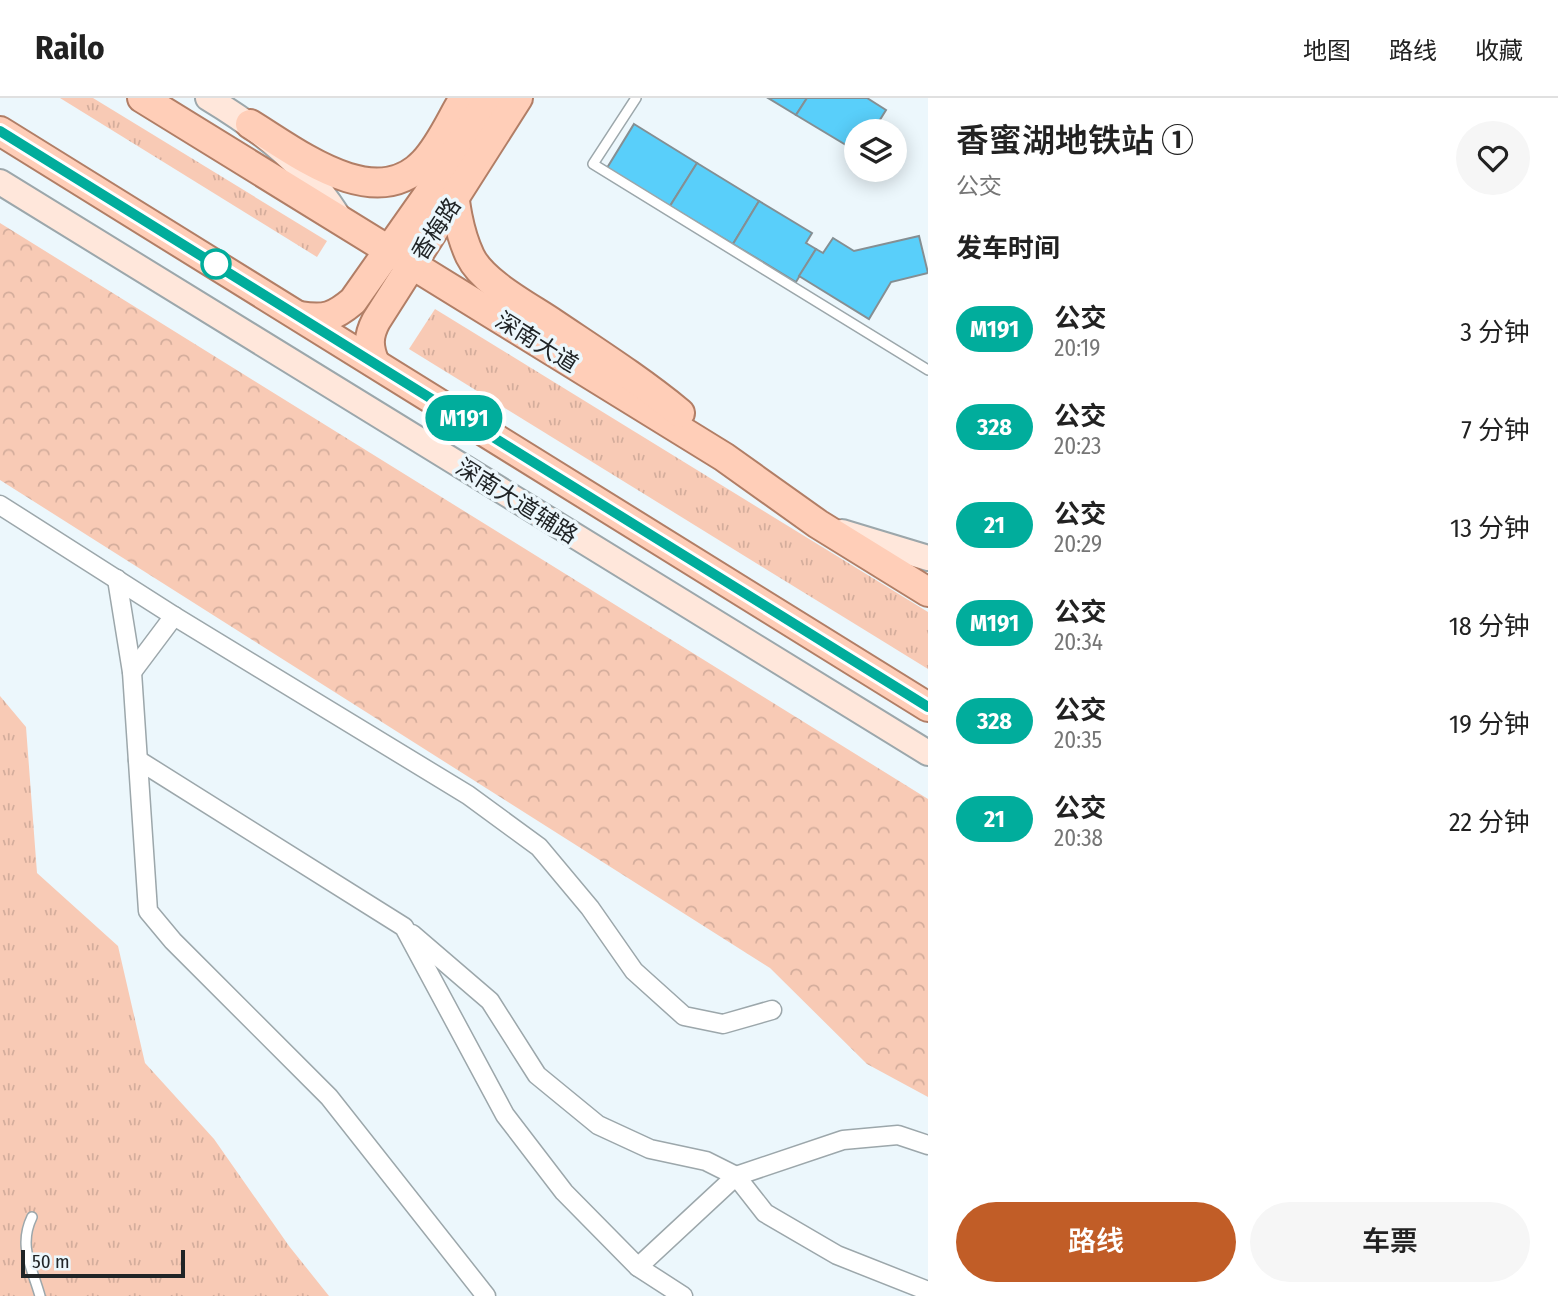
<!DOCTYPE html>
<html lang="zh">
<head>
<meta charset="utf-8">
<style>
	body { margin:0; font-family:"Fira Sans Condensed","Noto Sans SC",sans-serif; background:#f6f6f6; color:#222; height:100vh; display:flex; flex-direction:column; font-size:26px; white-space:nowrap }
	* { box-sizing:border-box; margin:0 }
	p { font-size:23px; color:#767676 }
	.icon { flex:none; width:38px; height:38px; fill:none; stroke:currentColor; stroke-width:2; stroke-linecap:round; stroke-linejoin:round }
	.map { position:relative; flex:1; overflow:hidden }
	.sheet { display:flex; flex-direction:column; background:#fff; width:630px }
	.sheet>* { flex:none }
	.badge { padding:0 14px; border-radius:23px; font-size:24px; line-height:46px }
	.tools { position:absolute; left:844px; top:21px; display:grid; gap:14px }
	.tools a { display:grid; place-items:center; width:63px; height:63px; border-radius:50%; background:#fff; box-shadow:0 4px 18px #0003; font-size:35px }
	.scale { position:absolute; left:21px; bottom:18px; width:164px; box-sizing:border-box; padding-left:7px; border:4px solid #202426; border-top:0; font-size:19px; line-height:24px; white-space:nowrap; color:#202426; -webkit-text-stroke:5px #ecf7fc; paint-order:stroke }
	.map>.badge { position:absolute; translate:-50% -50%; box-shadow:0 0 0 4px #fff }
	h2 { padding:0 28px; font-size:26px; line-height:63px }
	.round { display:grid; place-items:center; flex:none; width:74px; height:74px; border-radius:37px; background:#f6f6f6 }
	.summary { display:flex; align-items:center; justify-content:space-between; height:119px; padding:0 28px }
	h1 { font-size:33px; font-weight:600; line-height:52px }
	.primary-button { display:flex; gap:14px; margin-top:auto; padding:14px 28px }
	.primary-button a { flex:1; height:80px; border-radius:42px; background:#c15d27; color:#fff; font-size:28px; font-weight:600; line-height:80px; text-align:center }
	.primary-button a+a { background:#f6f6f6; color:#222 }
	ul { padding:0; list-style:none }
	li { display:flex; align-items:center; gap:21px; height:98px; padding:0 28px }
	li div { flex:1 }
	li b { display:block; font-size:26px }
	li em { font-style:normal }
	li .badge { min-width:77px; font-weight:700; text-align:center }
	header { display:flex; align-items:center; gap:42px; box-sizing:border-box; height:98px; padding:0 35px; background:#fff; border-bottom:2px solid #e0e0e0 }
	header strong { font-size:33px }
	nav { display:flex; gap:38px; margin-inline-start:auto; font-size:24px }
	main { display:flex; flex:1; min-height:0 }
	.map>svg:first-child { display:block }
</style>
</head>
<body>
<header>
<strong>Railo</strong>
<nav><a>地图</a><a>路线</a><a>收藏</a></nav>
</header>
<main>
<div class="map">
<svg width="928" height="1198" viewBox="0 0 928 1198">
	<defs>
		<pattern id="grass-tufts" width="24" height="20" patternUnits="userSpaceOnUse" patternTransform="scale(1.75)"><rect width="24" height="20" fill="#f8cab5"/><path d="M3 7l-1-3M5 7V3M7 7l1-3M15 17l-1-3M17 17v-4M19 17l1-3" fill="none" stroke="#d4ad9c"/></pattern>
		<pattern id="forest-crowns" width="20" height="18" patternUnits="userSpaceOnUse" patternTransform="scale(1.75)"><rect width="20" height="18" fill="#f8cab5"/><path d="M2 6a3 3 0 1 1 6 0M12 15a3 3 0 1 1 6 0" fill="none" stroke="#d4ad9c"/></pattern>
	</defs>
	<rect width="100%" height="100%" fill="#ecf7fc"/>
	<g fill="url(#grass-tufts)">
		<polygon points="60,0 93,0 327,143 317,159"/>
		<polygon points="435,211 928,514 928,571 409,251"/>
		<polygon points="0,598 26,629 37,775 118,848 145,965 214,1041 289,1148 329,1198 0,1198"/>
	</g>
	<polygon fill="url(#forest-crowns)" points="0,125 928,701 928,999 867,966 770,870 0,382"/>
	<g fill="#59cffa" stroke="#858f93" stroke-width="2">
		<polygon points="768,0 807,0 796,17"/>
		<polygon points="807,0 867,0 886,12 873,33 856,33 856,53 796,17"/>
		<polygon points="634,26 697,65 670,108 607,70"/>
		<polygon points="697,65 759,103 733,146 670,108"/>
		<polygon points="759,103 812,135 806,145 816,151 796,184 733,146"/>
		<polygon points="919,138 928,175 891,184 869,221 799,178 816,151 823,155 833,140 854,153"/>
	</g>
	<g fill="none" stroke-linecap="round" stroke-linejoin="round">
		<defs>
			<g id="lane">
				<polyline points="636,0 593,66 928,272"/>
				<path d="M32 1119C18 1148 32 1169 40 1198"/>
			</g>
			<g id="street">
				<polyline points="0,407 174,518 468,697 539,749 590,810 634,873 684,918 723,926 772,912"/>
				<polyline points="117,481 132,574 148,813 173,843 329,999 486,1198"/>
				<polyline points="132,574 174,518"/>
				<polyline points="138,662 404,829 505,1017 564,1094 638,1169 683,1198"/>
				<polyline points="412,836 490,903 537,977 598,1027 650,1051 706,1063 736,1078 765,1115 837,1157 928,1193"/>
				<polyline points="638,1169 736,1078 843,1042 898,1037 928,1047"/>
			</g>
			<g id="secondary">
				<path d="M208 0C261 32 309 69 341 123"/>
				<polyline points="0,84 928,655"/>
				<polyline points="842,434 928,460"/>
			</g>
			<g id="primary">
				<polyline points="142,0 724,359 818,426 928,494"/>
				<path d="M250 26C296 54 375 117 424 64 441 46 451 21 464 0"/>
				<polyline points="0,33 928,609"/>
				<path d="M450 63C454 95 456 128 470 158 483 185 528 208 553 225 596 254 640 282 680 315"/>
				<path d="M300 218C325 222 334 219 353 203L427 98 489 0"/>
				<path d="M375 265C368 249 368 238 376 223L518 0"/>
			</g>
		</defs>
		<use href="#lane" stroke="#9ca7ab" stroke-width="12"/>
		<use href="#street" stroke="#9ca7ab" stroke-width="21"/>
		<use href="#secondary" stroke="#9ca7ab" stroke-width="28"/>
		<use href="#primary" stroke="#b17e66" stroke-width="32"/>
		<use href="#lane" stroke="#fff" stroke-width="9"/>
		<use href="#street" stroke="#fff" stroke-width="18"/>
		<use href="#secondary" stroke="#ffe7db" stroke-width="24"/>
		<use href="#primary" stroke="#ffceb8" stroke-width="28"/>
	</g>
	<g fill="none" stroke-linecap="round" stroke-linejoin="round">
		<defs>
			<polyline id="line" points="0,33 928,609"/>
		</defs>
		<use href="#line" stroke="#fff" stroke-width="16"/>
		<use href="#line" stroke="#01ad9c" stroke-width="10"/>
	</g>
	<circle fill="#fff" stroke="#01ad9c" stroke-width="3.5" cx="216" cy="166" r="14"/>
	<g text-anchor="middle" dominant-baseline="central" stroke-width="7" stroke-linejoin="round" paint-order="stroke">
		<g font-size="23" fill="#202426" stroke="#ecf7fc">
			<text transform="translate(436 131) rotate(-57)">香梅路</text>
			<text transform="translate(537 244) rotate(32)">深南大道</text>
			<text transform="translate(517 403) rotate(32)">深南大道辅路</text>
		</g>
	</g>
</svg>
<div class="tools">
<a><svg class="icon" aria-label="layers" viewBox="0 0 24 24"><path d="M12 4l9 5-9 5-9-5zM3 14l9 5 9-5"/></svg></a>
</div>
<div class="scale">50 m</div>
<b class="badge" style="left:464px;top:320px;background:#01ad9c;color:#fff">M191</b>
</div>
<section class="sheet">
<div class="summary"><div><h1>香蜜湖地铁站 ①</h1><p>公交</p></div><a class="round"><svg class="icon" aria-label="heart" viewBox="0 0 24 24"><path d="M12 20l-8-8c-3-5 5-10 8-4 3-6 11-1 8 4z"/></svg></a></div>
<h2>发车时间</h2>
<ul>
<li><span class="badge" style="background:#01ad9c;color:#fff">M191</span><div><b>公交</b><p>20:19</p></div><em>3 分钟</em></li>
<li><span class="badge" style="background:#01ad9c;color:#fff">328</span><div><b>公交</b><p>20:23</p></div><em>7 分钟</em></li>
<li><span class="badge" style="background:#01ad9c;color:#fff">21</span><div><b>公交</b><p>20:29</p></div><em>13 分钟</em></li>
<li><span class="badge" style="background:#01ad9c;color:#fff">M191</span><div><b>公交</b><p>20:34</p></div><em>18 分钟</em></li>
<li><span class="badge" style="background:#01ad9c;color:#fff">328</span><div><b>公交</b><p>20:35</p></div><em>19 分钟</em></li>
<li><span class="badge" style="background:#01ad9c;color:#fff">21</span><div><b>公交</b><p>20:38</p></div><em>22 分钟</em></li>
</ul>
<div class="primary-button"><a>路线</a><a>车票</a></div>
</section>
</main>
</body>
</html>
